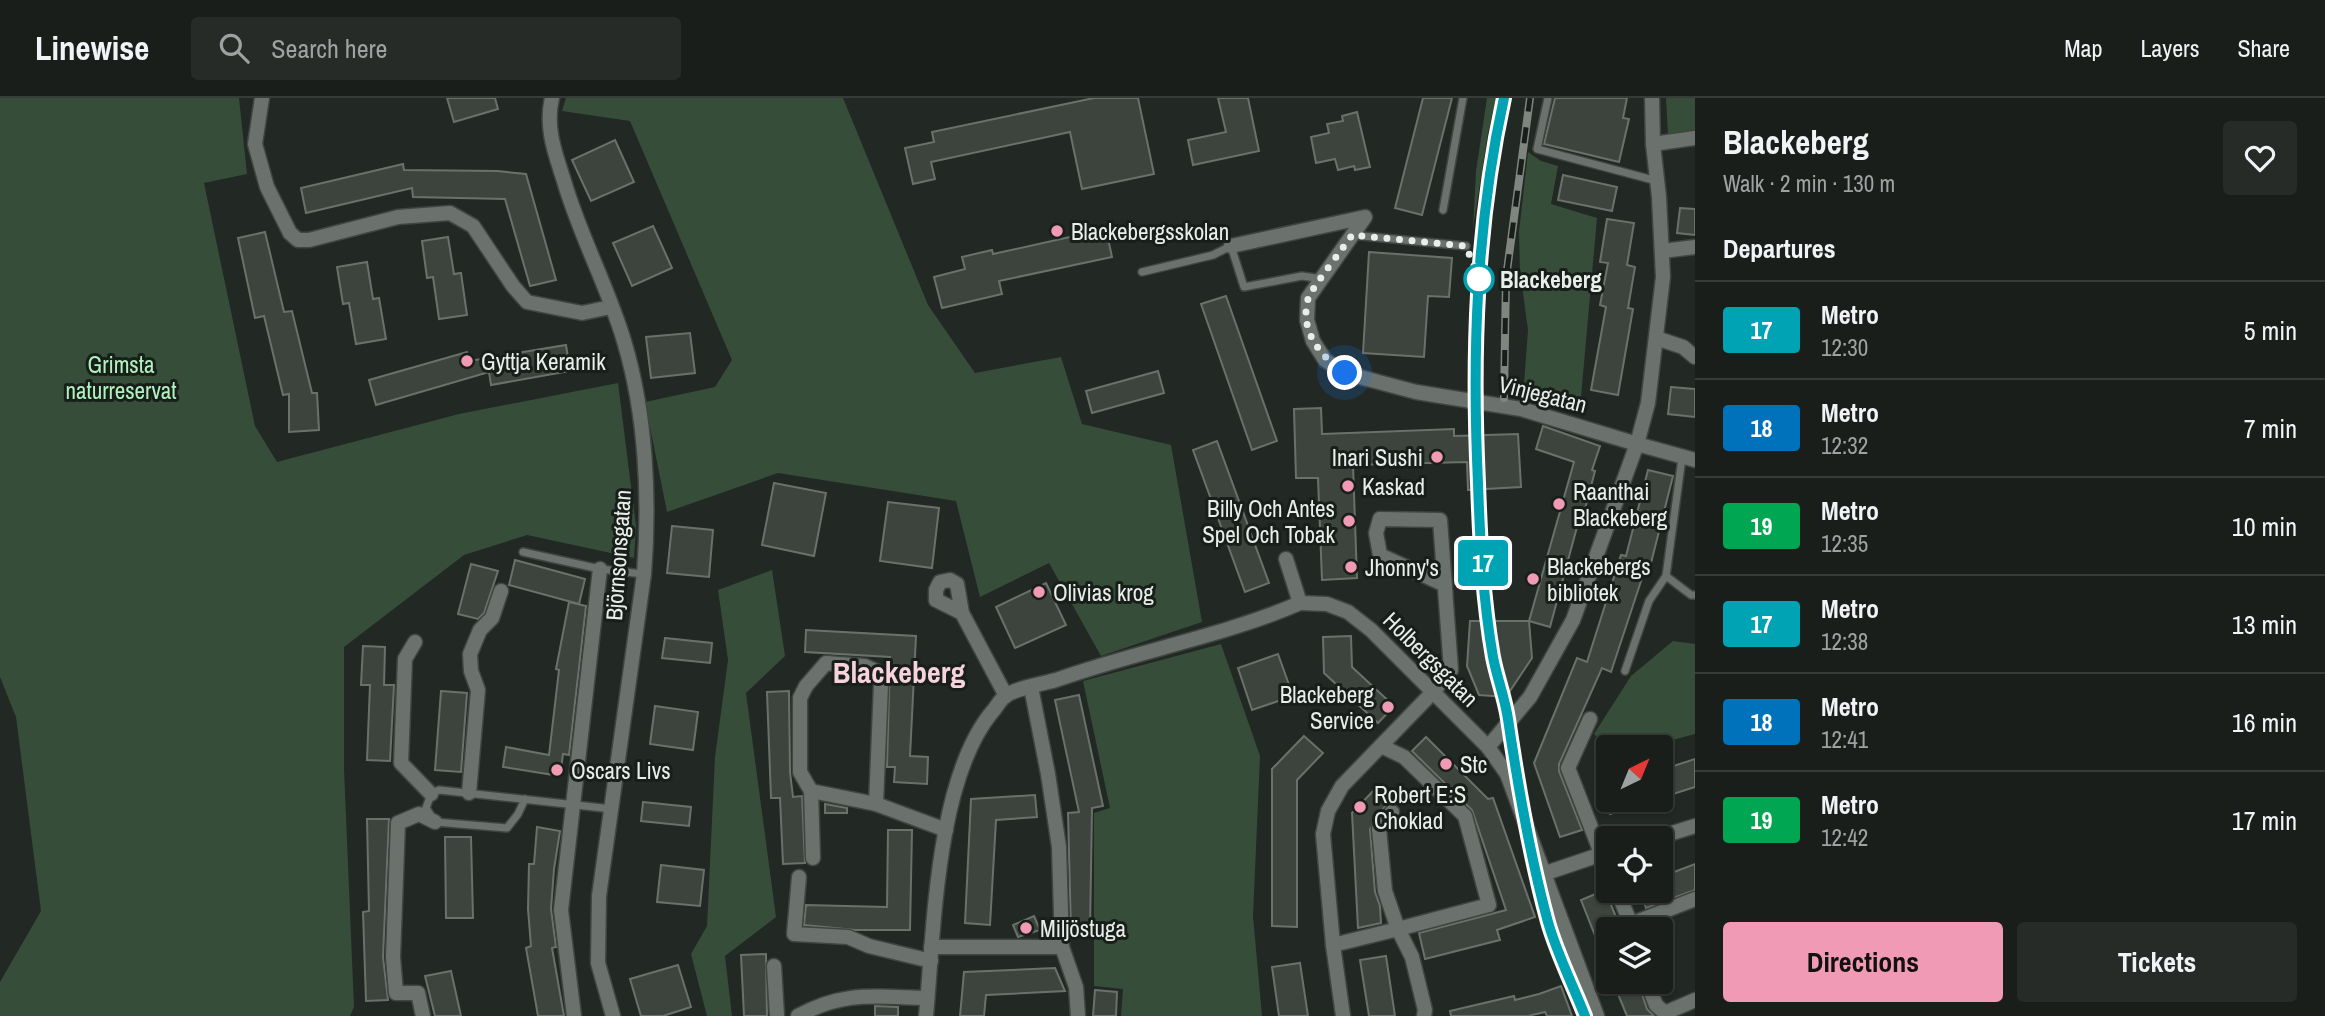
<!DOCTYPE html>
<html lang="en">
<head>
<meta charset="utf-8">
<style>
	body { margin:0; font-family:"Archivo Narrow",sans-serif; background:#272b27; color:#f1f3f6; height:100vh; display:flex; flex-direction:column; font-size:26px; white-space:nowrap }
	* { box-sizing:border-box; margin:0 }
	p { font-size:23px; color:#9fa2a2 }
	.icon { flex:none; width:38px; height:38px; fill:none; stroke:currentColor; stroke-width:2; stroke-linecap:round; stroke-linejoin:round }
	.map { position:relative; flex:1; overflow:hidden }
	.side { display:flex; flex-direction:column; background:#1a1e1a; width:630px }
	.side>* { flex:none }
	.badge { padding:0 14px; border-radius:5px; font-size:24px; line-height:46px }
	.needle { width:46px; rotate:43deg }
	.controls { position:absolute; left:1596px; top:637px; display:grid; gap:14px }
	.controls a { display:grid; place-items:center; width:77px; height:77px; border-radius:7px; background:#1a1e1a; box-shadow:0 2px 5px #0004,0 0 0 2px #383c39; font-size:35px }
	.you { position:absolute; width:35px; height:35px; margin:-18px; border:5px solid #fff; border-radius:50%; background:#1a73e8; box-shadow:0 0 0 10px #1a73e833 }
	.map>.badge { position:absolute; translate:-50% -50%; box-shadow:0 0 0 4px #fff }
	h2 { padding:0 28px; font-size:26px; line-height:63px }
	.round { display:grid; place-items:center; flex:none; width:74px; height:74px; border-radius:7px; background:#272b27 }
	.head { display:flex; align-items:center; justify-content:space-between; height:119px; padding:0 28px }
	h1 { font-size:33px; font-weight:700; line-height:52px }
	.button { display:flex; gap:14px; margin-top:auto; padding:14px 28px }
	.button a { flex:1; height:80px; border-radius:7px; background:#f09ab5; color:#111; font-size:28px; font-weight:700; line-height:80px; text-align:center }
	.button a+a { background:#272b27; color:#f1f3f6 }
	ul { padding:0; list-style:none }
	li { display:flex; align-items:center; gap:21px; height:98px; padding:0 28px; border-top:2px solid #383c39 }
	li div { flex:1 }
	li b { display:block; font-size:26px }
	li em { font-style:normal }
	li .badge { min-width:77px; font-weight:700; text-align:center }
	header { display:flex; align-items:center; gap:42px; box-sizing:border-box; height:98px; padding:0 35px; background:#1a1e1a; border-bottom:2px solid #383c39 }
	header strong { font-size:33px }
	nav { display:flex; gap:38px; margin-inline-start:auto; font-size:24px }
	.search { width:490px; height:63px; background:#272b27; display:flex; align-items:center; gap:18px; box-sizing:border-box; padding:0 24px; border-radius:7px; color:#9fa2a2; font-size:26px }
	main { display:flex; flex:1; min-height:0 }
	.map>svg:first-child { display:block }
</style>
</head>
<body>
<header>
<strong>Linewise</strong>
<div class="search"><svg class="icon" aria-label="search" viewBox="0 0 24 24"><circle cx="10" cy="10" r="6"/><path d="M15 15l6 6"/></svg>Search here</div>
<nav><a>Map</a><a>Layers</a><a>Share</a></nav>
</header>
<main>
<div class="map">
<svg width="1695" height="918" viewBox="0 0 1695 918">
	<rect width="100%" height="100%" fill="#222823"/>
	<g fill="#364d3a">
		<polygon points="0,0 239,0 247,76 204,85 255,328 277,364 459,316 618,285 636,428 634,460 527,437 464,457 344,549 344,671 354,909 350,918 0,918 0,884 41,813 16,619 0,579"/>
		<polygon points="566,0 843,0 928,207 975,275 1061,259 1082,326 1171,347 1202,524 1101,558 1049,465 980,499 956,403 778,375 667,414 645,304 715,289 732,262 630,23 562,13"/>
		<polygon points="1487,0 1496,0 1488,35 1473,130 1476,73"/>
		<polygon points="1666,0 1695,0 1695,34 1668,36"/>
		<polygon points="1528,54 1541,63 1558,68 1551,106 1597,120 1580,310 1523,299 1528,232 1520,173 1519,134"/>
		<polygon points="772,472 785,558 746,595 776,819 725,858 732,918 707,918 691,856 707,828 715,659 728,562 718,492"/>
		<polygon points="1673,543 1695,546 1695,636 1646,649 1608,650 1594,636 1631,578"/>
		<polygon points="1221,546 1260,658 1253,818 1262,918 1121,918 1123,891 1094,888 1094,715 1110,710 1083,583"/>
	</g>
	<g fill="#3d443e" stroke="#6a716b" stroke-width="2">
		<polygon points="447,0 495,0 498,11 454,24"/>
		<polygon points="1094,0 1138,0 1154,76 1082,91 1070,34 931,64 935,81 913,86 905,50 934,44 932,34"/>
		<polygon points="1218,0 1248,0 1259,53 1193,67 1188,42 1226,34"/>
		<polygon points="1423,0 1452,0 1422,117 1395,110"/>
		<polygon points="1555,0 1627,0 1623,20 1629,21 1619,64 1544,46"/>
		<polygon points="1357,14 1370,69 1355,72 1354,68 1338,72 1335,61 1316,65 1311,39 1329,35 1327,26 1343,23 1342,18"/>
		<polygon points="615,42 634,84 591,103 572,62"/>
		<polygon points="403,66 404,72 497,73 526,76 556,182 530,188 505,101 413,99 412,90 306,115 301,90"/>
		<polygon points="1563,77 1617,89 1612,113 1558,102"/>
		<polygon points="1680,110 1695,111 1695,137 1677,135"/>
		<polygon points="1607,121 1634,125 1627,167 1635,169 1628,210 1633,211 1618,297 1591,292 1606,209 1600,207 1608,165 1600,164"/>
		<polygon points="653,128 672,170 632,188 613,145"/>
		<polygon points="1106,131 1112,159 999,183 1002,196 942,210 934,179 965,171 962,159 992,152 993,156"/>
		<polygon points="265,134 284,214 292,213 312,295 317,295 319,332 289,334 289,296 283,297 264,218 255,220 238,140"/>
		<polygon points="448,139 454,176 461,175 467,217 439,221 433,179 427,180 422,143"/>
		<polygon points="1369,154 1452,160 1449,199 1428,198 1424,259 1363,255"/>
		<polygon points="367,164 373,201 379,200 386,241 356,246 349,205 343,206 337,169"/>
		<polygon points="1226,198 1277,343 1252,352 1201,206"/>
		<polygon points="690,235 695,275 651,280 646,239"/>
		<polygon points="566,247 570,273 491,287 489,274 376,307 369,282 467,254 469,263"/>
		<polygon points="1158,273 1164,295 1092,315 1086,293"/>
		<polygon points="1671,289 1695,291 1695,319 1668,316"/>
		<polygon points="1321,310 1322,336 1454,331 1454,338 1518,336 1521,389 1468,392 1467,364 1353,367 1357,480 1322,482 1318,380 1296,380 1294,311"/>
		<polygon points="1543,328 1600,348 1592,372 1595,373 1580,430 1577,429 1550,529 1529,523 1574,364 1536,351"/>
		<polygon points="1217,343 1269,485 1245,494 1193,352"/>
		<polygon points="1648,372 1673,378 1651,465 1647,465 1611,574 1602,570 1559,666 1559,673 1582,732 1560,739 1534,665 1577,560 1587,564 1621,457 1626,458"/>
		<polygon points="774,385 826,395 814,458 762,447"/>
		<polygon points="888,404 939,410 932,470 880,463"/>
		<polygon points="672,428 713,432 709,479 667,475"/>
		<polygon points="515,462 585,481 579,506 509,487"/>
		<polygon points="471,466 498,473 484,515 478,521 458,516"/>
		<polygon points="1046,485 1066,527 1015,550 996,509"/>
		<polygon points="569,504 586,508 569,657 563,656 560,678 503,669 506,649 549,657 559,572 556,571"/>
		<polygon points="1470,523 1529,523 1532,560 1506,599 1479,597 1467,568"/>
		<polygon points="806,532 916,538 910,658 928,659 927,686 894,684 895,669 887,669 890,559 805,554"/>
		<polygon points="1351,538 1352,569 1394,608 1378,625 1324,575 1323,539"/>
		<polygon points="665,540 712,545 710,565 662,560"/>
		<polygon points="363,548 385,549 384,587 394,587 390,663 367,662 370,587 361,587"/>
		<polygon points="1278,556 1293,598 1252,612 1238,570"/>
		<polygon points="441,593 467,595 461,674 435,672"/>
		<polygon points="789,593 790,674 793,699 802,698 805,765 783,766 780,700 771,700 767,594"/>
		<polygon points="1079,597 1103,708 1092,710 1090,832 1071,832 1068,715 1079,714 1055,602"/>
		<polygon points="655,608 698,614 693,652 650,646"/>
		<polygon points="1304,638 1323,655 1297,682 1297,829 1272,828 1272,671"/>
		<polygon points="1426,639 1488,701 1493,700 1535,819 1497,832 1500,842 1425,861 1419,835 1506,812 1472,712 1412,653"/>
		<polygon points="1695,661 1695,689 1661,700 1661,672"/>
		<polygon points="1378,688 1395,705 1385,708 1370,731 1375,794 1380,808 1381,825 1358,830 1352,715"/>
		<polygon points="1035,697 1037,719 996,722 990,827 965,825 971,701"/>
		<polygon points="1606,702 1644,702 1645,705 1610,716"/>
		<polygon points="643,704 691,709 689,728 641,723"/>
		<polygon points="825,706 847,710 847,715 825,715"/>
		<polygon points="367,721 389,721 383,859 388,902 366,903 363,814 369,813"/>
		<polygon points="537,729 560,733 554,771 551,811 556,849 552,850 564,918 538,918 526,850 531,848 528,811 529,766 534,766"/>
		<polygon points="888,732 912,732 910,832 855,832 804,827 806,807 887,809"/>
		<polygon points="445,739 471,739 473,820 446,820"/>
		<polygon points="1695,766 1695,792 1646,810 1640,793 1661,793 1661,779"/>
		<polygon points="661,767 704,772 700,808 657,804"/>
		<polygon points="1605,792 1620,829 1620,831 1608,831 1607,868 1581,802"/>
		<polygon points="1034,818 1040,832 1018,839 1013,827"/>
		<polygon points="766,856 767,918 744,918 741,857"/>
		<polygon points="1386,858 1395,918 1369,918 1360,862"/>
		<polygon points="1300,865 1308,918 1279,918 1272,869"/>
		<polygon points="678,867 691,909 663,918 641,918 630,881"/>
		<polygon points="1055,870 1065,893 986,897 984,918 960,918 964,874"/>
		<polygon points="451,873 461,918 435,918 425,878"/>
		<polygon points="1613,884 1638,884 1647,911 1654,918 1627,918"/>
		<polygon points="1561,888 1572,918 1547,918 1545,914 1528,918 1451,918 1450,913 1514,898 1515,902 1539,896"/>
		<polygon points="1095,892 1117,894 1116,918 1093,918"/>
		<polygon points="875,908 898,909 898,918 875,918"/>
	</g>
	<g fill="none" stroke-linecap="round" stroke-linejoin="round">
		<defs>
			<g id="lane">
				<polyline points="1548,0 1537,51 1657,83"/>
				<polyline points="1443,112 1463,0"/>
				<polyline points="1352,137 1466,148"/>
				<polyline points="1142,174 1213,157 1231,148 1244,189 1302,178 1322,181"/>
				<polyline points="523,454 600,471 643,476"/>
				<polyline points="1666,478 1691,497 1695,497"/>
				<polyline points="1625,573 1649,503 1666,478 1682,360"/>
				<polyline points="525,701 518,716 507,730 435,724 426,710 431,696 439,692 612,711"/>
			</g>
			<g id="street">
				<polyline points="262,0 255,46 267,89 290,135 298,142 309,142 398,119 450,115 473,128 513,188 527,204 582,215 611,209"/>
				<path d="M552 0C545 29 555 55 564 83 580 138 608 189 624 243 646 316 650 401 644 476L599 798 598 865 613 918"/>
				<polyline points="1652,0 1653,46 1659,99 1663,179 1648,305 1637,346 1695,362"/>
				<polyline points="1653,46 1695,40"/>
				<polyline points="1231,148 1365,119 1308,200 1307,222 1313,243 1325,262 1345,275 1416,294 1521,311 1637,346 1573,522 1530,599 1488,649"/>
				<polyline points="1663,153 1695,149"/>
				<polyline points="1656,240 1683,249 1695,259"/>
				<polyline points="1286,461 1300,505 1327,506 1348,514 1371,532 1488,649 1507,676 1597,918"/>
				<polyline points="962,515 936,502 936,492 940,484 950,482 957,486 962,515 1006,598"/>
				<polyline points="415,544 405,561 401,665 431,696"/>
				<polyline points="1590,621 1568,670 1608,773"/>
				<polyline points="1381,648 1404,659 1465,718 1489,807 1398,831 1412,859 1425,912 1424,918"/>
				<polyline points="811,693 876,706 946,732"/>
				<polyline points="469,695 478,592 471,573 470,556 480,532 492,520 501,493"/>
				<polyline points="1656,740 1695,728"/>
				<polyline points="813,760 811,693 800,674 800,600 806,588 826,565 865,568 876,573 881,586 876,706"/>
				<polyline points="1543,776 1608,754"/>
				<polyline points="799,779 794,836 848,839 869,848 931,863"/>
				<polyline points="1617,793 1631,826"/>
				<polyline points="1629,831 1631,826 1695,801"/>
				<polyline points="1333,847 1398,831 1385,793 1379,731 1392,714"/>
				<polyline points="931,849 1062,849 1059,749 1048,676 1031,589"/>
				<polyline points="1062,849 1076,889 1078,918"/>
				<polyline points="774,868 777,918"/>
				<polyline points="1647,884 1656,907 1665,915 1695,902"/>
				<polyline points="423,918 418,895 396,895 393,859 398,725 419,716 435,724"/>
				<polyline points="574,918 561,812 600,471"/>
				<path d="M798 918C845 892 877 899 927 900"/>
				<path d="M926 918C934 832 936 682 992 614 996 610 1000 602 1005 598 1016 590 1042 586 1056 582 1137 553 1221 539 1300 505"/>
				<polyline points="1343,918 1333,847 1323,736 1328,713 1342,688 1432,595 1451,572 1440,422 1380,421 1376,435 1380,457 1445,487"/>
			</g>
		</defs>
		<use href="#lane" stroke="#414541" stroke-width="10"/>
		<use href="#street" stroke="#414541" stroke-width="17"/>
		<use href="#lane" stroke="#6b716c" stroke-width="7"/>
		<use href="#street" stroke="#6b716c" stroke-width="14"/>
		<defs>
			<g id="rail">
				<polyline points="1474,293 1476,213 1485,101 1504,0"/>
				<polyline points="1504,300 1506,180 1530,0"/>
			</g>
		</defs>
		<use href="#rail" stroke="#808580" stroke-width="8"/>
		<use href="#rail" stroke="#181e19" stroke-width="5" stroke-dasharray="16" stroke-linecap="butt"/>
	</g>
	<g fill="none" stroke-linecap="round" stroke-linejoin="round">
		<defs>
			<path id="line" d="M1504 0C1476 127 1472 256 1478 385 1480 443 1483 502 1493 559 1497 580 1505 600 1508 621 1518 689 1530 758 1548 824 1557 856 1573 887 1585 918"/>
		</defs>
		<use href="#line" stroke="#fff" stroke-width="16"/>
		<use href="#line" stroke="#00a3b4" stroke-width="10"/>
		<path stroke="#eaeeea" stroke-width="7" stroke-dasharray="0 12.6" d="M1345 275C1321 259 1299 233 1308 201 1312 189 1343 151 1352 137L1466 148 1479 181"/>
	</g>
	<g fill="#f09ab5" stroke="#181e19" stroke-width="2.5">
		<circle cx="1057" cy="133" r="7"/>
		<circle cx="467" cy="263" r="7"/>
		<circle cx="1437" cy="359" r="7"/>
		<circle cx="1348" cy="388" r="7"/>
		<circle cx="1559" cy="406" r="7"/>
		<circle cx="1349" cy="423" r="7"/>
		<circle cx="1351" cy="469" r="7"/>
		<circle cx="1533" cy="481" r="7"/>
		<circle cx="1039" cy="494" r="7"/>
		<circle cx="1388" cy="609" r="7"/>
		<circle cx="1446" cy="666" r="7"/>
		<circle cx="557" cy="672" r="7"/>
		<circle cx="1360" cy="709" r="7"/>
		<circle cx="1026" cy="830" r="7"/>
	</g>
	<circle fill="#fff" stroke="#00a3b4" stroke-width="3.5" cx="1479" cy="181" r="14"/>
	<g text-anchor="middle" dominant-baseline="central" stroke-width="6" stroke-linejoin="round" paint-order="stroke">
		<g font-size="23" fill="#eaeeea" stroke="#181e19" text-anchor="start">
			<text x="1071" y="133">Blackebergsskolan</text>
			<text x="481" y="263">Gyttja Keramik</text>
			<text x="1423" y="359" text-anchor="end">Inari Sushi</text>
			<text x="1362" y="388">Kaskad</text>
			<text x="1573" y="393">Raanthai<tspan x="1573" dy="26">Blackeberg</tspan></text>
			<text x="1335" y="410" text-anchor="end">Billy Och Antes<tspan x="1335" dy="26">Spel Och Tobak</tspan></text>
			<text x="1547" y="468">Blackebergs<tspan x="1547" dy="26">bibliotek</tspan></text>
			<text x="1365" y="469">Jhonny's</text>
			<text x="1053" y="494">Olivias krog</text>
			<text x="1374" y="596" text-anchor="end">Blackeberg<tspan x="1374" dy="26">Service</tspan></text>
			<text x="1460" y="666">Stc</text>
			<text x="571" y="672">Oscars Livs</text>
			<text x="1374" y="696">Robert E:S<tspan x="1374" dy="26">Choklad</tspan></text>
			<text x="1040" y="830">Miljöstuga</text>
		</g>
		<g font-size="23" font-weight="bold" fill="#eaeeea" stroke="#181e19" text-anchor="start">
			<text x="1500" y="181">Blackeberg</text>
		</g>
		<g font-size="23" fill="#b1f2be" stroke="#181e19">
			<text x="121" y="266">Grimsta<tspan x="121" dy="26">naturreservat</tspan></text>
		</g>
		<g font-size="23" fill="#eaeeea" stroke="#181e19">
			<text transform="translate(1543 296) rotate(14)">Vinjegatan</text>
			<text transform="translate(618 457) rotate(-86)">Björnsonsgatan</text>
			<text transform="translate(1431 561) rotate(45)">Holbergsgatan</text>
		</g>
		<g font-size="30" font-weight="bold" fill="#f6d3dd" stroke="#181e19">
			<text x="899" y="574">Blackeberg</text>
		</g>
	</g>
</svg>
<div class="controls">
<a><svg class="needle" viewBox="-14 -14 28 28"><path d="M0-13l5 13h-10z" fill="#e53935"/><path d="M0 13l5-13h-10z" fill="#9fa2a2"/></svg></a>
<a><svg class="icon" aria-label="locate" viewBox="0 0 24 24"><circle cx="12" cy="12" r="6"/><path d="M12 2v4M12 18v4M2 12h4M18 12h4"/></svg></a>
<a><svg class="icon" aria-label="layers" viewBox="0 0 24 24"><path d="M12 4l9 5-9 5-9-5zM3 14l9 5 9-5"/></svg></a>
</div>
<div class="you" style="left:1345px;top:275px"></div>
<b class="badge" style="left:1483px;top:465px;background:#00a3b4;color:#fff">17</b>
</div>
<section class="side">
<div class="head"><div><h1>Blackeberg</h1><p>Walk · 2 min · 130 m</p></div><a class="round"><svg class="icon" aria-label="heart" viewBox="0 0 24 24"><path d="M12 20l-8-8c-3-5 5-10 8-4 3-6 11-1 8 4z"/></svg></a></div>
<h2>Departures</h2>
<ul>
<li><span class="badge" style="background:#00a3b4;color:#fff">17</span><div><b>Metro</b><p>12:30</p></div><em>5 min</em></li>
<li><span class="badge" style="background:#0072bc;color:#fff">18</span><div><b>Metro</b><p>12:32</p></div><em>7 min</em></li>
<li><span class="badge" style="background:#00a651;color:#fff">19</span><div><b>Metro</b><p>12:35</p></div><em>10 min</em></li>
<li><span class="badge" style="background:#00a3b4;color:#fff">17</span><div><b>Metro</b><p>12:38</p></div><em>13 min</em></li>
<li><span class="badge" style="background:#0072bc;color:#fff">18</span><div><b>Metro</b><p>12:41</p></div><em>16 min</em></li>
<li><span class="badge" style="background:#00a651;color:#fff">19</span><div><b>Metro</b><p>12:42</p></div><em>17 min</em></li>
</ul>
<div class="button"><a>Directions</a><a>Tickets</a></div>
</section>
</main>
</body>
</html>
